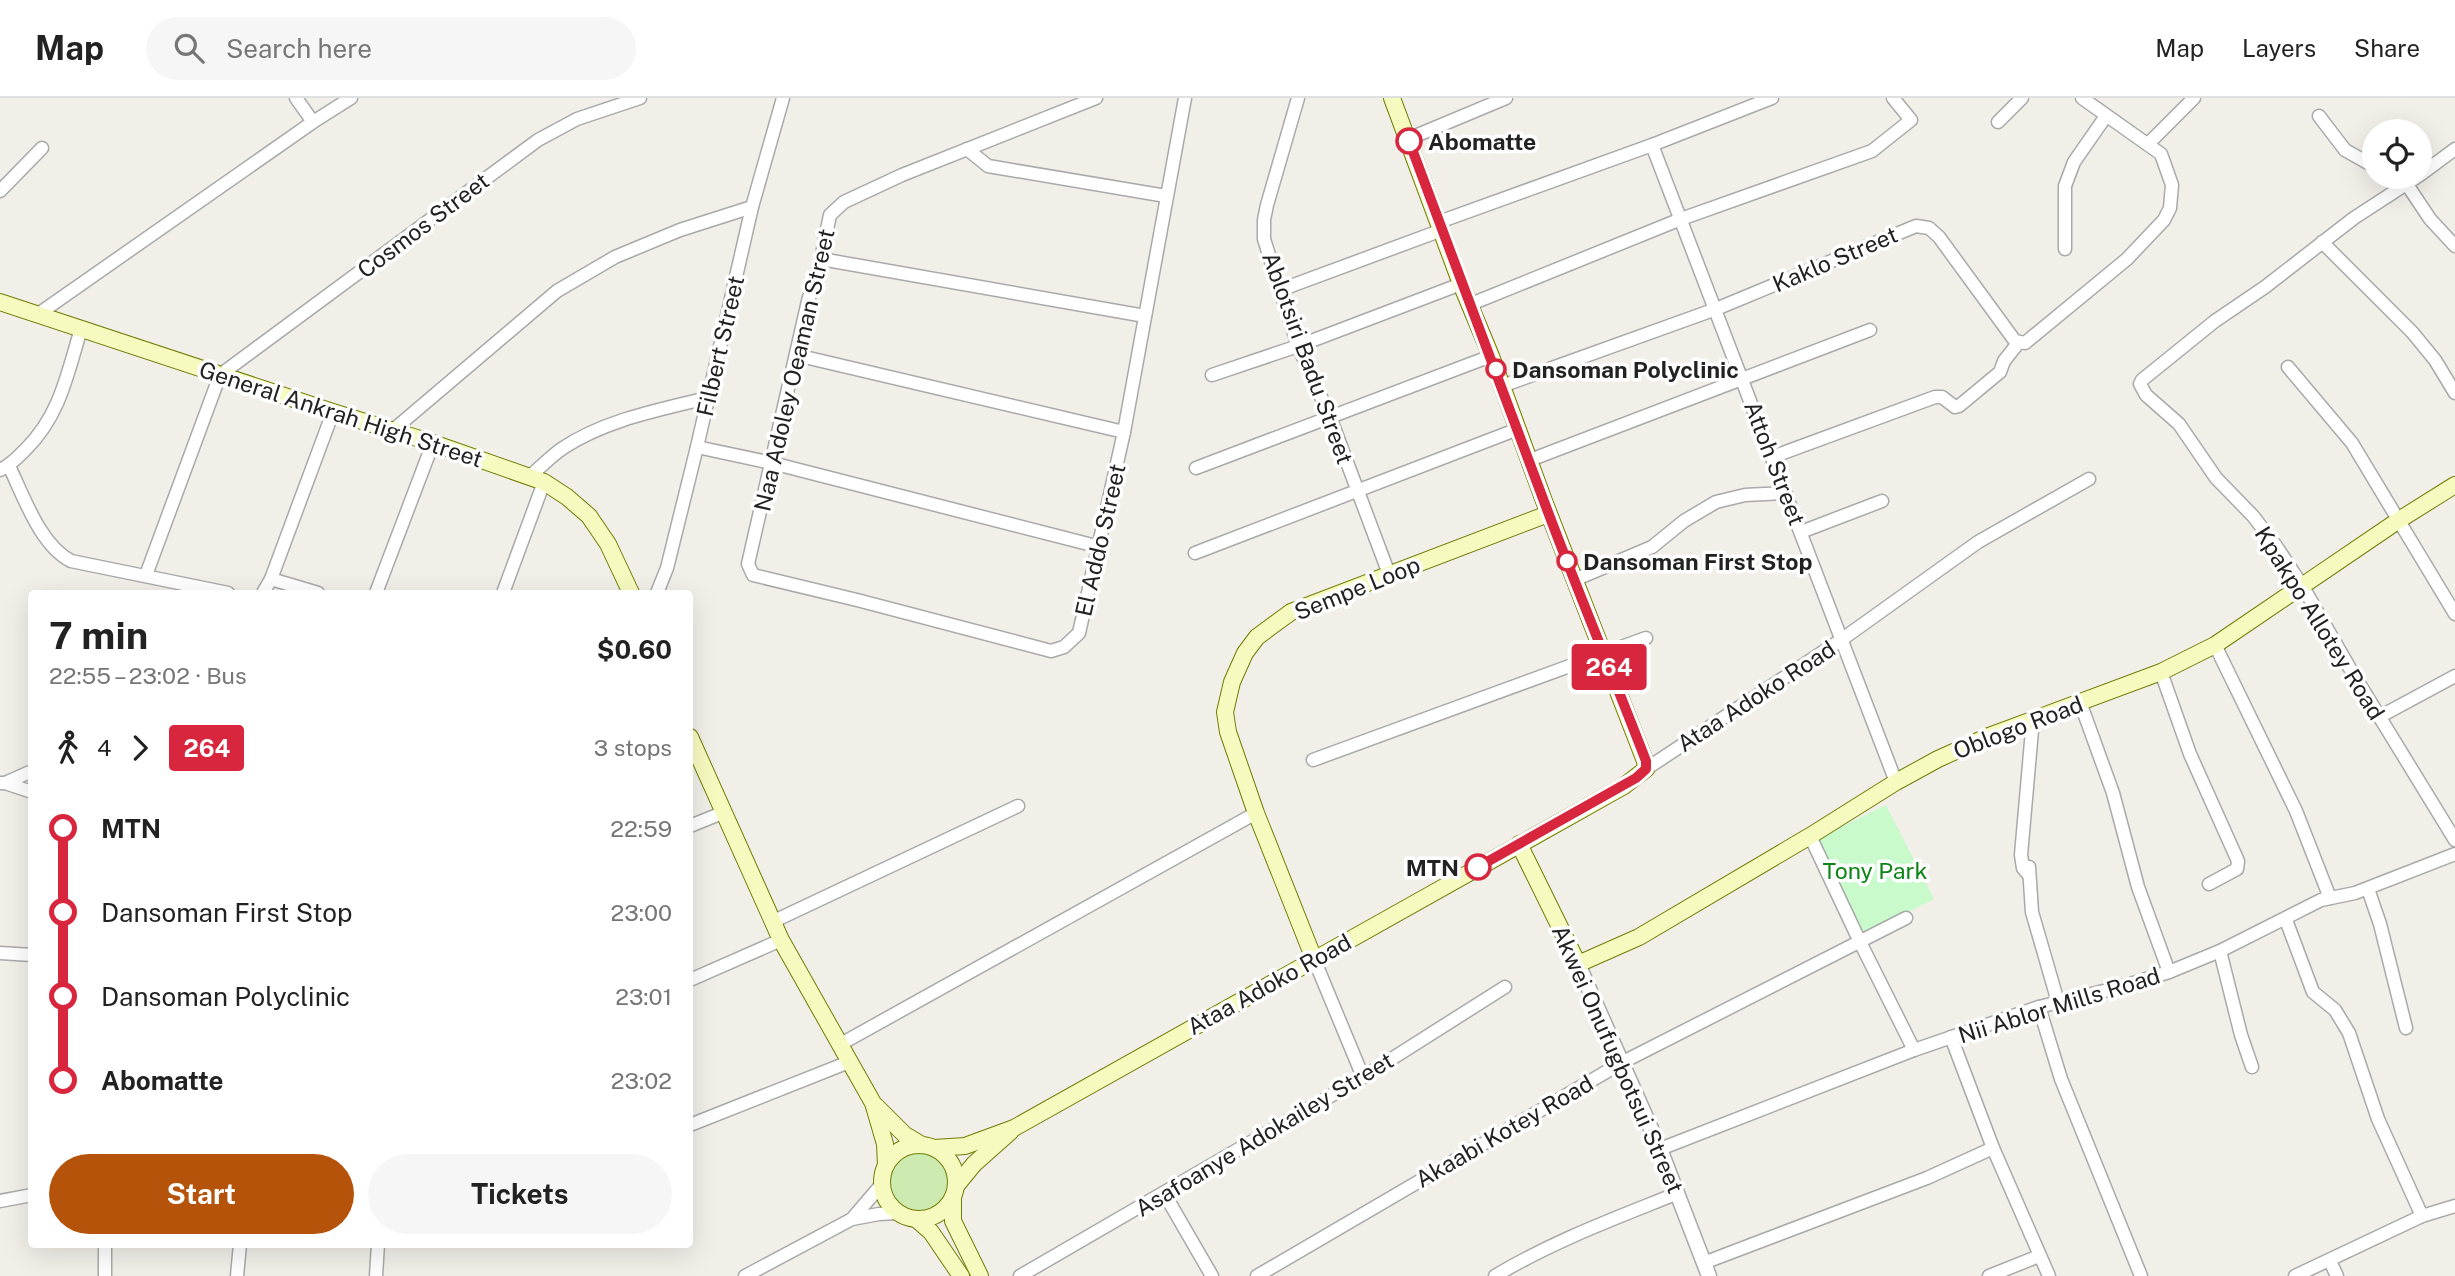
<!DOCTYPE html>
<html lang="en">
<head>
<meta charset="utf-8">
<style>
	body { margin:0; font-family:"Public Sans",sans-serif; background:#f6f6f6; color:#222; height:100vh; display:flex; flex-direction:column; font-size:26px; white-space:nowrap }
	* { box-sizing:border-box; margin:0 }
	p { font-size:23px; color:#767676 }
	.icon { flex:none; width:38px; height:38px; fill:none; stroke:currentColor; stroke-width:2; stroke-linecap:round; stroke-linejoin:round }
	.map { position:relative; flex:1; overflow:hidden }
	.side { position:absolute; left:28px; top:492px; width:665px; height:658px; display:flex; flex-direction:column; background:#fff; border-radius:7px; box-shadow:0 7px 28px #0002 }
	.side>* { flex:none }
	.badge { padding:0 14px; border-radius:5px; font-size:24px; line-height:46px }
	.fabs { position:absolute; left:2362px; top:21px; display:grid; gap:14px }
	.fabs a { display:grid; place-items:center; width:70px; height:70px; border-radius:50%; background:#fff; box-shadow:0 7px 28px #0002; font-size:35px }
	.map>.badge { position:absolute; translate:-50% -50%; box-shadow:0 0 0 4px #fff }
	.legs { display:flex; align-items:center; gap:10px; height:77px; padding:0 21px; font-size:23px }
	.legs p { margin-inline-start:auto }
	.summary { display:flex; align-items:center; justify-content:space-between; height:119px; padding:0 21px }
	h1 { font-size:38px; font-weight:700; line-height:52px }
	.button { display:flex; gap:14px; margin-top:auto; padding:14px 21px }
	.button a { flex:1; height:80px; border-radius:42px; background:#b45309; color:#fff; font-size:28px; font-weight:700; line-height:80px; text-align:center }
	.button a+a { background:#f6f6f6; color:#222 }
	ul { padding:0 21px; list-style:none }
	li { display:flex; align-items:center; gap:24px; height:84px; font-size:26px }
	li i { display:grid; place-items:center; width:10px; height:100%; margin:0 9px; background:currentColor }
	li i::after { content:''; width:18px; height:18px; margin:-9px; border:5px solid; border-radius:50%; background:#fff }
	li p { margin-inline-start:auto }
	li:first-child i { background:linear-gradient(#0000 50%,currentColor 0) }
	li:last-child i { background:linear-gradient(currentColor 50%,#0000 0) }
	header { display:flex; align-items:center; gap:42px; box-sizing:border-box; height:98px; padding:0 35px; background:#fff; border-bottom:2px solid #e0e0e0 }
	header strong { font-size:33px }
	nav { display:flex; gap:38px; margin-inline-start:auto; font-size:24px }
	.search { width:490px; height:63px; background:#f6f6f6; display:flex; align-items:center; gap:18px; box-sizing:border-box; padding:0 24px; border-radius:38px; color:#767676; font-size:26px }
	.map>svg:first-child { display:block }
</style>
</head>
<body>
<header>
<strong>Map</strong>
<div class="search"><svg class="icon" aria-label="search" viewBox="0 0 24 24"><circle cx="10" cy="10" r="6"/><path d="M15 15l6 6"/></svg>Search here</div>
<nav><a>Map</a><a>Layers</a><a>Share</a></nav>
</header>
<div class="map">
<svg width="2455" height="1178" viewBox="0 0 2455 1178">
	<rect width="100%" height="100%" fill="#f2efe9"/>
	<circle fill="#cdebb0" cx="918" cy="1086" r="31"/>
	<polygon fill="#c8facc" points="1886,707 1934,801 1863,837 1815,742"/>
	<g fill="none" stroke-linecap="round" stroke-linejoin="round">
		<defs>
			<g id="minor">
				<polyline points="296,0 313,24"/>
				<polyline points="1096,0 902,77 844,104 830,117 821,161 808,203 748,466 753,477 857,502 1051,553 1064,549 1079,535 1124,334 1185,0"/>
				<polyline points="1298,0 1267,107 1264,122 1264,141 1280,192 1298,248 1330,319 1389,476"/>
				<polyline points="2319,18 2345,52 2375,69"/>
				<polyline points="1998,24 2022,0"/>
				<polyline points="1408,41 1506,0"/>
				<polyline points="2148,46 2194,0"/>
				<polyline points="1652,47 1896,684"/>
				<polyline points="967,51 988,68 1166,98"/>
				<polyline points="2420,77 2455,51"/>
				<polyline points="2393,79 2406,85 2430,121 2455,148"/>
				<polyline points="2417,79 2354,120 2265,189 2215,223 2142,282 2140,286 2146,297 2179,326 2216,380 2253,418 2276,448 2303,489 2352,574 2455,742"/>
				<polyline points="0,93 42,50"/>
				<polyline points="1439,124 1652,47 1772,0"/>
				<polyline points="2322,144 2412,234 2435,262 2455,295"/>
				<polyline points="2065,151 2065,88 2074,64 2106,18"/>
				<polyline points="821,161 1145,218"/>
				<polyline points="1280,192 1442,132"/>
				<polyline points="1471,206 1681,121 1872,53 1911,22 1893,0"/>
				<polyline points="37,217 313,24 351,0"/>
				<polyline points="796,257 1124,334"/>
				<polyline points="2288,269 2352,345 2455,516"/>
				<polyline points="1212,277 1298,248 1461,186"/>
				<polyline points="1502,288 1716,211 1916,128 1929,130 1939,139 2015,243 2025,245 2127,161 2164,122 2170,110 2172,87 2161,56 2082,0"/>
				<polyline points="392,333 557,193 615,159 680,132 752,109"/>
				<polyline points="697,349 772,365 1100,449"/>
				<polyline points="1772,359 1935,299 1942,299 1955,309 1959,308 2000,274 2004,263 2019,244"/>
				<polyline points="1530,362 1870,232"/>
				<path d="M9 368C24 399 40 447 71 463L228 495"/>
				<polyline points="1196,370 1491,258"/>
				<path d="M0 372C11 367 18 359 26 351 60 317 67 277 81 231"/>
				<path d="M530 378C541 369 551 358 563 350 605 322 659 312 707 300"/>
				<polyline points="1801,434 1882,403"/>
				<polyline points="1195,455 1518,331"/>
				<polyline points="146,477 220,277 538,42 577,21 640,0"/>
				<polyline points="271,481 318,495"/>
				<polyline points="1574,482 1652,449 1684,423 1716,404 1745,397 1786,395"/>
				<polyline points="263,495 271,481 333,314"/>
				<polyline points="376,495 433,345"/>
				<polyline points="503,495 544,384"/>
				<polyline points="657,495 667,470 697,349 752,109 783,0"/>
				<polyline points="2215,547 2296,713 2330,800"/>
				<polyline points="2161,574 2190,656 2238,763 2237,771 2209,786"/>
				<polyline points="2080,604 2113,695 2138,789 2169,874"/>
				<polyline points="2379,619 2455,578"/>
				<polyline points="1313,662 1646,540"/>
				<polyline points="1646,671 1841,542 1978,444 2089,381"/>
				<polyline points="0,685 5,685 32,694"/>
				<polyline points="5,685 32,673"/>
				<polyline points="690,728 722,715"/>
				<polyline points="1810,738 1860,844 1914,952"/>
				<polyline points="2029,769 2032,814 2058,904"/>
				<polyline points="2028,776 2023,770 2021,757 2033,621"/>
				<polyline points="2368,791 2380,826 2406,930"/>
				<polyline points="2286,822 2313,894 2335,912 2349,935 2378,1021 2422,1118"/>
				<polyline points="772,824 1018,708"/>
				<polyline points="2220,853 2241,937 2252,969"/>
				<polyline points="0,855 32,857"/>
				<polyline points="1314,861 1363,979"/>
				<polyline points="690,882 781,842"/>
				<polyline points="2039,909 2061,981 2141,1178"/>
				<polyline points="1951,939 1993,1050 2049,1178"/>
				<polyline points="839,947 1256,715"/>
				<polyline points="690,1027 849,964"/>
				<polyline points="1660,1051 1914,952 2039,909 2124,888 2169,874 2220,853 2321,802 2355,795 2455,756"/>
				<polyline points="1164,1095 1212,1178"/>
				<polyline points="0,1103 32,1097"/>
				<polyline points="852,1121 882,1086"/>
				<polyline points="2330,1163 2337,1178"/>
				<polyline points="1706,1164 1927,1080 1993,1050"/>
				<polyline points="105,1178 105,1146"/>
				<polyline points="237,1178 240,1146"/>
				<polyline points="376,1178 378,1146"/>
				<polyline points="745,1178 852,1121 879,1116 898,1115"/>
				<polyline points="1020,1178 1363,979 1505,889"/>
				<polyline points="1257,1178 1623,964 1906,820"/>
				<path d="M1495 1178C1553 1143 1616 1120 1678 1095"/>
				<polyline points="1989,1178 2039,1158"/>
				<polyline points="2295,1178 2422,1118 2455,1108"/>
			</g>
			<polyline id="tertiary" points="1578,866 1660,1051 1709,1178"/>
			<g id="secondary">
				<polyline points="0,204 333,314 433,345 544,384 567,399 589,418 608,446 631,495"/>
				<polyline points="690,639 781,842 873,1005 885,1046 886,1067"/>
				<polyline points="1519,746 1578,866 1639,839 1810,738 1896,684 1938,661 1989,638 2161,574 2215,547 2399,422 2455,387"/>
				<polyline points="1314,861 1256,715 1228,634 1225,614 1232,584 1245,555 1257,539 1291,514 1548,416"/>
				<polyline points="876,1008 905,1037 922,1047"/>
				<circle cx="919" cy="1084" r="37"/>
				<polyline points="934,1050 965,1048 1014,1030 1624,688 1646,671 1645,663 1544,403 1491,258 1461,186 1392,0"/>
				<polyline points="956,1088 974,1066 1010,1034"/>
				<polyline points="953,1099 953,1123 980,1178"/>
				<polyline points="916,1121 931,1134 961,1178"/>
			</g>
		</defs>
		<use href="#minor" stroke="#a9a9a9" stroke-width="15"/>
		<use href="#tertiary" stroke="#a9a9a9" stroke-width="17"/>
		<use href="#secondary" stroke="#707d05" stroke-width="18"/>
		<use href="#minor" stroke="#fff" stroke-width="12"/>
		<use href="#tertiary" stroke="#fff" stroke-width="14"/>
		<use href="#secondary" stroke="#f7fabf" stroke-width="16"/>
	</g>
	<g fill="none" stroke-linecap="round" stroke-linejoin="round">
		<defs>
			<path id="line-1" d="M1409 43C1455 164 1500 285 1545 406 1577 492 1613 577 1646 663V671L1636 680 1478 769"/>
		</defs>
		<use href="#line-1" stroke="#fff" stroke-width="16"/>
		<use href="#line-1" stroke="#d7263d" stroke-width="10"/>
	</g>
	<g fill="#fff" stroke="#d7263d" stroke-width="3.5">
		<circle cx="1409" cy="43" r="12"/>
		<circle cx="1496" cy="271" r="9"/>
		<circle cx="1567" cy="463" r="9"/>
		<circle cx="1478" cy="769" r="12"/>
	</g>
	<g text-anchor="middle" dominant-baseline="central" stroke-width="7" stroke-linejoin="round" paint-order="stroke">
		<g font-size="23" font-weight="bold" fill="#222" stroke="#fff" text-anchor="start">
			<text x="1428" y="43">Abomatte</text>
			<text x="1512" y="271">Dansoman Polyclinic</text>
			<text x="1583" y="463">Dansoman First Stop</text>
			<text x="1459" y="769" text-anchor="end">MTN</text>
		</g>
		<g font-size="23" fill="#222" stroke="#fff">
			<text transform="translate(423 127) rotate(-37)">Cosmos Street</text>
			<text transform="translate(1835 161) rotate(-23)">Kaklo Street</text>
			<text transform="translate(720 248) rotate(-77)">Filbert Street</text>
			<text transform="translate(1308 260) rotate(70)">Ablotsiri Badu Street</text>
			<text transform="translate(794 272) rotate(-77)">Naa Adoley Oeaman Street</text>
			<text transform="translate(341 316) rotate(18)">General Ankrah High Street</text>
			<text transform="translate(1775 365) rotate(69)">Attoh Street</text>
			<text transform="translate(1100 442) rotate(-77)">El Addo Street</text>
			<text transform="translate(1357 490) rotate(-22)">Sempe Loop</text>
			<text transform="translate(2320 525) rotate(58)">Kpakpo Allotey Road</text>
			<text transform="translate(1756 598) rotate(-33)">Ataa Adoko Road</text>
			<text transform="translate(2018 629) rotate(-21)">Oblogo Road</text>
			<text transform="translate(1269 886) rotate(-29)">Ataa Adoko Road</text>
			<text transform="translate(2059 907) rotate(-17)">Nii Ablor Mills Road</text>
			<text transform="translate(1618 961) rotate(66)">Akwei Onufugbotsui Street</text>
			<text transform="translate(1504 1033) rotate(-30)">Akaabi Kotey Road</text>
			<text transform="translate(1264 1036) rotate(-31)">Asafoanye Adokailey Street</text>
		</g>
		<g font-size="23" fill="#0c8416" stroke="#fff">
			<text x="1875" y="772">Tony Park</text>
		</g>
	</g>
</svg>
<div class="fabs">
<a><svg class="icon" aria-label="locate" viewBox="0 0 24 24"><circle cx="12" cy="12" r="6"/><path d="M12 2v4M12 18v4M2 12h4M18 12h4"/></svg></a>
</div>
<b class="badge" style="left:1609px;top:569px;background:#d7263d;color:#fff">264</b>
<section class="side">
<div class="summary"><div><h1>7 min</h1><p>22:55 – 23:02 · Bus</p></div><b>$0.60</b></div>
<div class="legs"><svg class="icon" aria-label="walk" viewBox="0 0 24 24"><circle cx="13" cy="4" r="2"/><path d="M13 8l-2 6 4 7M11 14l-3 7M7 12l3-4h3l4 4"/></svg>4<svg class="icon" aria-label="forward" viewBox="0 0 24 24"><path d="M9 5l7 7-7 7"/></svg><b class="badge" style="background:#d7263d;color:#fff">264</b><p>3 stops</p></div>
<ul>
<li><i style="color:#d7263d"></i><b>MTN</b><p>22:59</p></li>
<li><i style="color:#d7263d"></i><span>Dansoman First Stop</span><p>23:00</p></li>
<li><i style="color:#d7263d"></i><span>Dansoman Polyclinic</span><p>23:01</p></li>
<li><i style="color:#d7263d"></i><b>Abomatte</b><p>23:02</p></li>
</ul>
<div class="button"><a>Start</a><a>Tickets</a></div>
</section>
</div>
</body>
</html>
